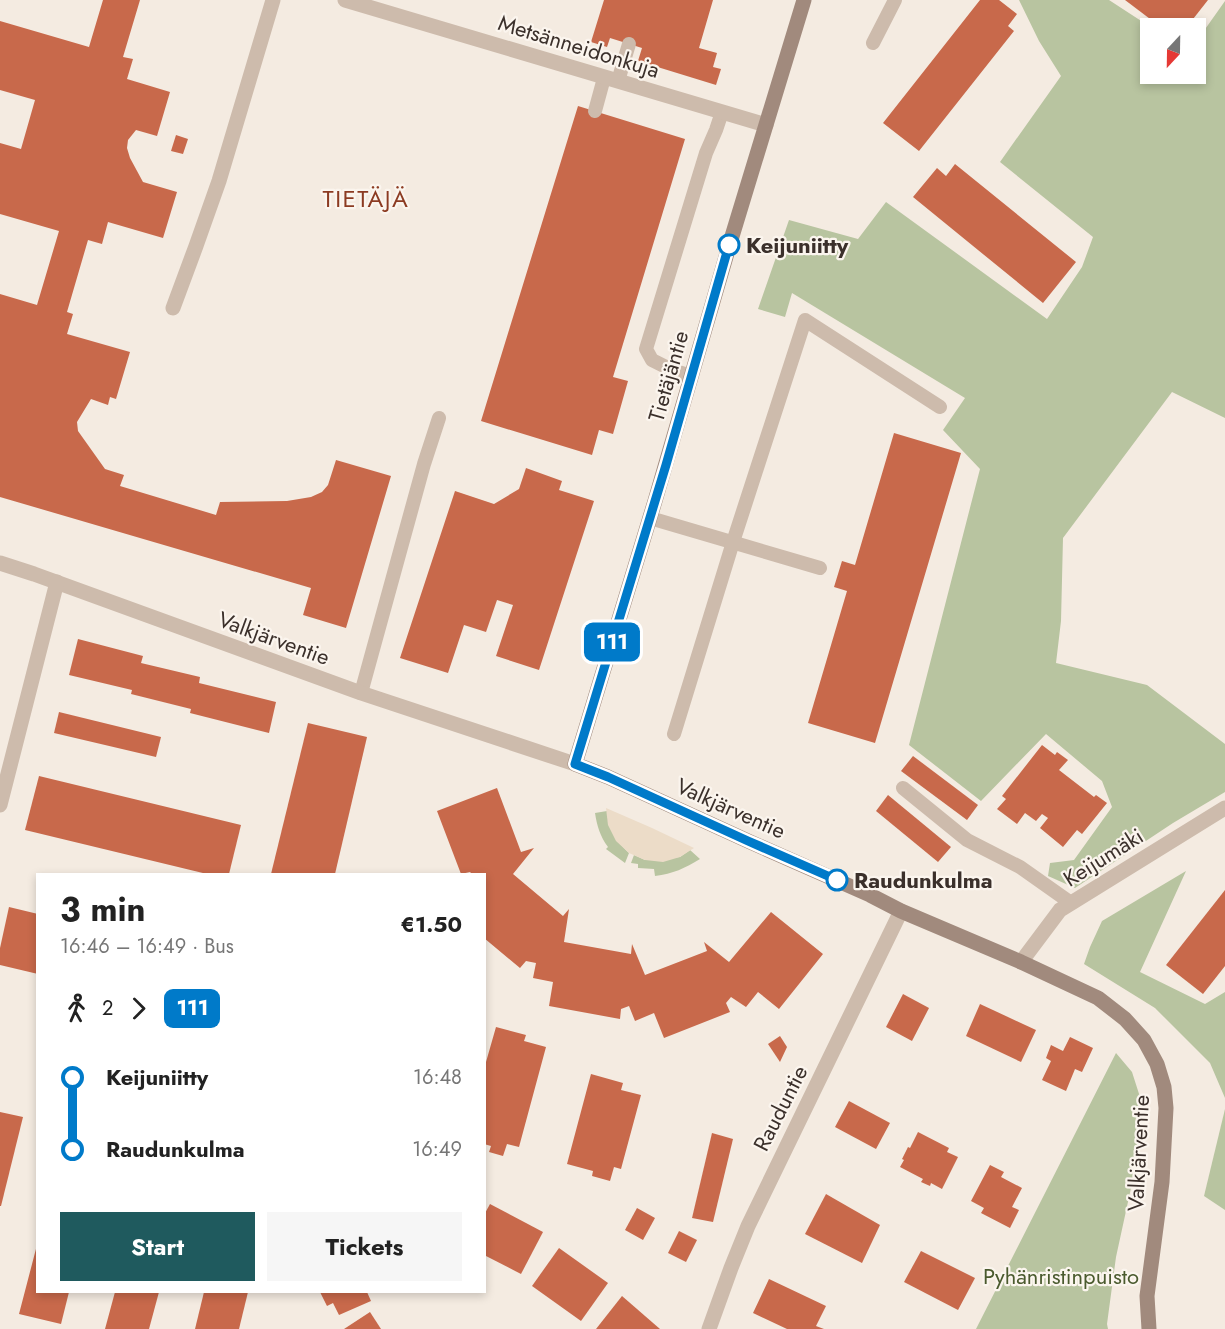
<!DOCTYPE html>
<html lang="en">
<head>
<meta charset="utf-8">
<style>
	body { margin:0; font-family:Jost,sans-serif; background:#f6f6f6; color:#222; height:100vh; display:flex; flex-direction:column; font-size:22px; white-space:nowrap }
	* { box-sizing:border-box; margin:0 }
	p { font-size:20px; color:#767676 }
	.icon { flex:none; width:33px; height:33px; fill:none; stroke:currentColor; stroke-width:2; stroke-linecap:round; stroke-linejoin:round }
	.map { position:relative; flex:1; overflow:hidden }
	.sheet { position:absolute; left:36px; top:873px; width:450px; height:420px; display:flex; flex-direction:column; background:#fff; border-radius:0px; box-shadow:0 3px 9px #0003 }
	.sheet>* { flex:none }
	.badge { padding:0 12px; border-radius:9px; font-size:21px; line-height:39px }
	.needle { width:39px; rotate:202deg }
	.tools { position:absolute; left:1140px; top:18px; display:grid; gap:12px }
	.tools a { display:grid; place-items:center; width:66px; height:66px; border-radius:0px; background:#fff; box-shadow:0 3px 9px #0003; font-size:30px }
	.map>.badge { position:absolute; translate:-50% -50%; box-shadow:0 0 0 3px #fff }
	.legs { display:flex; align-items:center; gap:9px; height:66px; padding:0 24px; font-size:20px }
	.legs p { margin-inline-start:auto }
	.overview { display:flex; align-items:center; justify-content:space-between; height:102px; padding:0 24px }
	h1 { font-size:33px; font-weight:700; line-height:45px }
	.cta { display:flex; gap:12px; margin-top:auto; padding:12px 24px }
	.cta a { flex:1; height:69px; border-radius:0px; background:#1f5a5e; color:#fff; font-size:24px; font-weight:700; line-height:69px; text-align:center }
	.cta a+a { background:#f6f6f6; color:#222 }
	ul { padding:0 24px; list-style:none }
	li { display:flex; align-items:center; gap:21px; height:72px; font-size:22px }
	li i { display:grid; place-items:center; width:9px; height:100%; margin:0 8px; background:currentColor }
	li i::after { content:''; width:15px; height:15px; margin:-8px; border:4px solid; border-radius:50%; background:#fff }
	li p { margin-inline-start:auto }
	li:first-child i { background:linear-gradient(#0000 50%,currentColor 0) }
	li:last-child i { background:linear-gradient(currentColor 50%,#0000 0) }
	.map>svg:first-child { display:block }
</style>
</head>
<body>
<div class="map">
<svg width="1225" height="1329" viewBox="0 0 1225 1329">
	<rect width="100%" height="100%" fill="#f4ebe1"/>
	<g fill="#b8c4a0">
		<polygon points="1019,0 1109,0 1152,28 1150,28 1150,74 1196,74 1196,42 1225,1 1225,418 1172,392 1063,538 1061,621 1056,663 1147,685 1225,744 1225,792 1173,823 1075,888 1048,876 1050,863 1074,860 1112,807 1102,781 1046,734 981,801 909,745 980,469 943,430 965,398 792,293 785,317 758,309 789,220 858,239 886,202 1047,319 1082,267 1093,237 1000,162 1061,76 1039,41"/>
		<path d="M607 811C609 831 615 839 629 853L625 863 606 849 608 847C600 836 597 826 595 813Z"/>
		<path d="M690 850 700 859C685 868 673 874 655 876L654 869 638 868V864L631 863 634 855 645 860 680 857Z"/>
		<polygon points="1186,871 1140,972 1205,1004 1225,992 1225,1098 1210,1063 1155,1008 1084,964 1090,947 1102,921"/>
		<polygon points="1116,1053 1132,1072 1140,1097 1139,1130 1131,1188 1116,1257 1107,1324 1108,1329 976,1329"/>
		<polygon points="1225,1109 1225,1210 1204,1196"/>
	</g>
	<polygon fill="#ecdcc8" points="606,808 652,828 694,848 680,857 663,862 645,860 629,853 616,841 608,825"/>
	<g fill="#c8694b">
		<polygon points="103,0 140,0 123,57 133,59 127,79 170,92 157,136 136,130 128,140 127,148 130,158 143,182 177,192 163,238 108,222 102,244 88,240 67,312 73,314 67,334 130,352 116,399 110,397 108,405 91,399 77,422 78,431 105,469 124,475 120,486 216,515 220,502 287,501 311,497 322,492 328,485 336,460 391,476 346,628 303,615 311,588 0,497 0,294 37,305 59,231 0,214 0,143 21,149 35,100 0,90 0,21 89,47"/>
		<polygon points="604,0 713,0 699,48 717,53 713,67 721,69 716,85 638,61 642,48 610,38 607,47 591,42"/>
		<polygon points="980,0 999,0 1017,14 1008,26 1014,31 919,151 883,123"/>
		<polygon points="1125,0 1208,0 1186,28 1162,28"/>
		<polygon points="578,106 685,139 613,377 628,381 613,434 599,430 592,455 481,421"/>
		<polygon points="176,135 188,139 183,154 171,151"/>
		<polygon points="955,164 1076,262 1043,303 913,197 937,168 946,176"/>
		<polygon points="894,433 961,453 875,743 808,723 847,591 834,587 842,561 855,565"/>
		<polygon points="526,468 562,481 559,490 594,501 539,670 496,656 513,605 497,600 486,632 464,625 448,673 400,658 455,491 494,504 519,489"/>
		<polygon points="78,639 143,656 141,663 200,677 199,683 276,702 269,733 190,713 191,709 131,694 132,690 69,675"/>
		<polygon points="59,712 161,737 156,757 54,733"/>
		<polygon points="308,723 367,737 335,874 271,874"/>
		<polygon points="1042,745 1055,755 1057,752 1068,760 1059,770 1094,797 1096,795 1107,803 1082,834 1077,830 1063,847 1040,828 1048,818 1042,814 1036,821 1025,813 1017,824 997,809 1006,799 1002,796"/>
		<polygon points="913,756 978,805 967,820 901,771"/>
		<polygon points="39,776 241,825 229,874 207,874 25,830"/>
		<polygon points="497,788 521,852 534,848 513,874 563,916 569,909 564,942 631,954 632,944 645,975 707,951 704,942 729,962 771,912 823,954 779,1009 758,992 746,1007 731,997 726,1003 730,1012 664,1038 654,1013 635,1021 629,1006 621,1009 620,1019 549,1006 553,982 533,978 536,963 526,961 520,968 484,938 484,874 472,874 470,872 461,874 437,811"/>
		<polygon points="888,795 951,847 938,862 876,811"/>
		<polygon points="1225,890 1225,966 1203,994 1166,965"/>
		<polygon points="9,907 38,914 38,974 0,965 0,948"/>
		<polygon points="903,994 929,1008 912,1041 886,1027"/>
		<polygon points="980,1004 1036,1030 1021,1062 966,1036"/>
		<polygon points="496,1027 526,1035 524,1041 546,1047 519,1147 507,1144 503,1156 489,1152 491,1146 484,1144 484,1069"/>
		<polygon points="780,1036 787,1047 780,1062 768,1044"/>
		<polygon points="1070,1037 1093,1048 1082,1072 1075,1069 1066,1091 1042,1080 1051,1061 1046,1058 1051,1045 1063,1051"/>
		<polygon points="591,1074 623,1083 621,1090 641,1095 621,1169 614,1167 610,1181 592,1176 593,1171 567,1164"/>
		<polygon points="849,1101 890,1123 876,1149 835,1127"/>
		<polygon points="0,1112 23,1117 1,1206 0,1206"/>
		<polygon points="918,1132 949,1148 947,1152 958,1157 942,1189 931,1183 930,1186 921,1182 923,1179 900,1167 904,1160 902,1159 908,1147 910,1148"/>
		<polygon points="712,1133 733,1139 713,1222 692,1218"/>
		<polygon points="990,1165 1004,1172 1001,1177 1022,1188 1012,1207 1019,1210 1010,1228 981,1213 984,1208 971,1201"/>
		<polygon points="826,1194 880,1225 862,1263 805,1234"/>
		<polygon points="490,1204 543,1232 521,1274 484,1255 484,1215"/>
		<polygon points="637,1208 655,1218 643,1240 625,1230"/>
		<polygon points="679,1231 697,1240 686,1262 668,1253"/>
		<polygon points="37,1245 38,1292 69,1292 61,1324 19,1314"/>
		<polygon points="559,1248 608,1283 581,1321 532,1286"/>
		<polygon points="921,1251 975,1278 958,1310 904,1282"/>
		<polygon points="769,1279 826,1306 816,1326 824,1329 787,1329 753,1313"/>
		<polygon points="115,1292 159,1292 149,1329 105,1329"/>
		<polygon points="204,1292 248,1292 239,1329 195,1329"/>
		<polygon points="320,1292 367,1292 371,1301 339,1315 333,1303 327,1306"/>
		<polygon points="622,1296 660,1329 596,1329"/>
		<polygon points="370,1312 381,1329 344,1329"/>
	</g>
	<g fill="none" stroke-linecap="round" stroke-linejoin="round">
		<g stroke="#cdbbac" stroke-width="14">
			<polyline points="873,43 895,0"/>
			<polyline points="618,81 629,44"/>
			<polyline points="595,111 604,78"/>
			<polyline points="691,376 672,370 652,360 646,349 706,153 716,130 722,112"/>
			<polyline points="650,518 820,568"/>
			<polyline points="361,693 424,464 439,418"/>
			<polyline points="674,734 733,542 805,320 940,407"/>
			<polyline points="903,788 967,840 1020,867 1071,903"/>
		</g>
		<g stroke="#cdbbac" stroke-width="15">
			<polyline points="345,0 766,125"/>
			<polyline points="173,308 196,246 219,181 273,0"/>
			<polyline points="0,563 34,574 361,693 575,764"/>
			<polyline points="0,805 57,582"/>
			<polyline points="1021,962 1060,910 1225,808"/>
			<polyline points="709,1329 731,1268 748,1226 901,911"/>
		</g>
		<polyline stroke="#a18a7d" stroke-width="15" points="804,0 730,243 655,501 575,764 608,777 748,841 870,895 901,911 1021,962 1098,998 1125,1019 1144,1040 1157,1064 1164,1087 1166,1108 1162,1182 1147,1296 1149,1329"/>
	</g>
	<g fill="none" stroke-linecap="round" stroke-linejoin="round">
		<defs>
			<polyline id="line-1" points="729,245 666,465 575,764 608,777 748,841 837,880"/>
		</defs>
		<use href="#line-1" stroke="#fff" stroke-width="14"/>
		<use href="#line-1" stroke="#007ac9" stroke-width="9"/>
	</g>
	<g fill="#fff" stroke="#007ac9" stroke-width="3">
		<circle cx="729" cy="245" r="10"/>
		<circle cx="837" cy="880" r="10"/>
	</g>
	<g text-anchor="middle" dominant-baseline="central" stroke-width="4.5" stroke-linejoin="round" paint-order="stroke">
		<g font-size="22" fill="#3b302b" stroke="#fbf5ee">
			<text transform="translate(579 46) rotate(17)">Metsänneidonkuja</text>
			<text transform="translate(668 376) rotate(-74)">Tietäjäntie</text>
			<text transform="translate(274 638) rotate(20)">Valkjärventie</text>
			<text transform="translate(731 808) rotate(24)">Valkjärventie</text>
			<text transform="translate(1103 857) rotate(-32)">Keijumäki</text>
			<text transform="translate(780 1108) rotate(-63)">Rauduntie</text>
			<text transform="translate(1138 1153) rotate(-87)">Valkjärventie</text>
		</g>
		<g font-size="22" font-weight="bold" fill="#3b302b" stroke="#fbf5ee" text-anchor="start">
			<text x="746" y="245">Keijuniitty</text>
			<text x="854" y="880">Raudunkulma</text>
		</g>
		<g font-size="22" fill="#4a5a2e" stroke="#fbf5ee">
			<text x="1061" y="1276">Pyhänristinpuisto</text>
		</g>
		<g font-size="24" letter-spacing="1.5" fill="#8c3b22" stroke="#fbf5ee">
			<text x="366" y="198">TIETÄJÄ</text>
		</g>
	</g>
</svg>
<div class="tools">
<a><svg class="needle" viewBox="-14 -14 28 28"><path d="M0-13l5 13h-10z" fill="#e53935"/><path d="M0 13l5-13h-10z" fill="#767676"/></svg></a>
</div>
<b class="badge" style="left:612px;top:642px;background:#007ac9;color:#fff">111</b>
<section class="sheet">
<div class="overview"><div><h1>3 min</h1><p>16:46 – 16:49 · Bus</p></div><b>€1.50</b></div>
<div class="legs"><svg class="icon" aria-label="walk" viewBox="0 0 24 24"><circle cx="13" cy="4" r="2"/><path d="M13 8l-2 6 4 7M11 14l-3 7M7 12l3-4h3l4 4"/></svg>2<svg class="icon" aria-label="forward" viewBox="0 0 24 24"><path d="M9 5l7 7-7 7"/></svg><b class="badge" style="background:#007ac9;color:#fff">111</b></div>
<ul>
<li><i style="color:#007ac9"></i><b>Keijuniitty</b><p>16:48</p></li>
<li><i style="color:#007ac9"></i><b>Raudunkulma</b><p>16:49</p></li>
</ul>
<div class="cta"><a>Start</a><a>Tickets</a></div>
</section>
</div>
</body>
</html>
